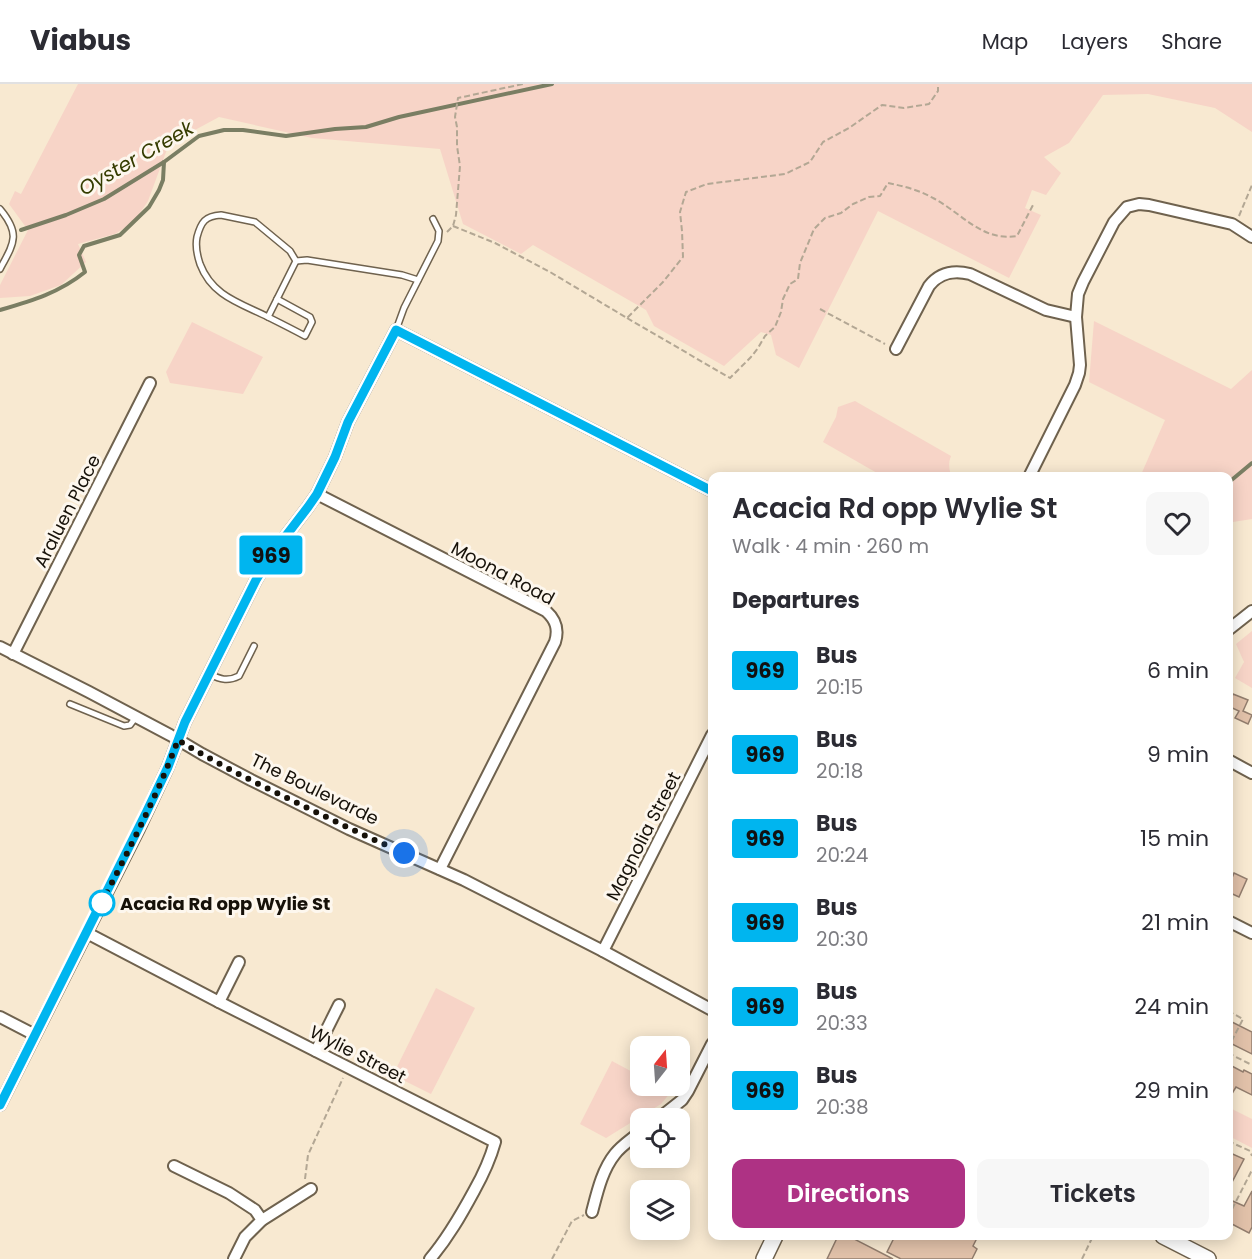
<!DOCTYPE html>
<html lang="en">
<head>
<meta charset="utf-8">
<style>
	body { margin:0; font-family:Poppins,sans-serif; background:#f7f7f7; color:#2b2b33; height:100vh; display:flex; flex-direction:column; font-size:22px; white-space:nowrap }
	* { box-sizing:border-box; margin:0 }
	p { font-size:20px; color:#7c7c81 }
	.icon { flex:none; width:33px; height:33px; fill:none; stroke:currentColor; stroke-width:2; stroke-linecap:round; stroke-linejoin:round }
	.map { position:relative; flex:1; overflow:hidden }
	.details { position:absolute; left:708px; top:388px; width:525px; height:768px; display:flex; flex-direction:column; background:#fff; border-radius:12px; box-shadow:0 3px 15px #0003 }
	.details>* { flex:none }
	.badge { padding:0 12px; border-radius:4px; font-size:21px; line-height:39px }
	.needle { width:39px; rotate:17deg }
	.buttons { position:absolute; left:630px; top:952px; display:grid; gap:12px }
	.buttons a { display:grid; place-items:center; width:60px; height:60px; border-radius:12px; background:#fff; box-shadow:0 3px 15px #0003; font-size:30px }
	.you { position:absolute; width:30px; height:30px; margin:-15px; border:4px solid #fff; border-radius:50%; background:#1a73e8; box-shadow:0 0 0 9px #1a73e833 }
	.map>.badge { position:absolute; translate:-50% -50%; box-shadow:0 0 0 3px #fff }
	h2 { padding:0 24px; font-size:22px; line-height:54px }
	.round { display:grid; place-items:center; flex:none; width:63px; height:63px; border-radius:12px; background:#f7f7f7 }
	.headline { display:flex; align-items:center; justify-content:space-between; height:102px; padding:0 24px }
	h1 { font-size:28px; font-weight:600; line-height:45px }
	.cta { display:flex; gap:12px; margin-top:auto; padding:12px 24px }
	.cta a { flex:1; height:69px; border-radius:12px; background:#ae3284; color:#fff; font-size:24px; font-weight:600; line-height:69px; text-align:center }
	.cta a+a { background:#f7f7f7; color:#2b2b33 }
	ul { padding:0; list-style:none }
	li { display:flex; align-items:center; gap:18px; height:84px; padding:0 24px }
	li div { flex:1 }
	li b { display:block; font-size:22px }
	li em { font-style:normal }
	li .badge { min-width:66px; font-weight:700; text-align:center }
	header { display:flex; align-items:center; gap:36px; box-sizing:border-box; height:84px; padding:0 30px; background:#fff; border-bottom:2px solid #e1e1e2 }
	header strong { font-size:28px }
	nav { display:flex; gap:33px; margin-inline-start:auto; font-size:21px }
	.map>svg:first-child { display:block }
</style>
</head>
<body>
<header>
<strong>Viabus</strong>
<nav><a>Map</a><a>Layers</a><a>Share</a></nav>
</header>
<div class="map">
<svg width="1252" height="1175" viewBox="0 0 1252 1175">
	<rect width="100%" height="100%" fill="#f8e9d1"/>
	<g fill="#f7d4c7">
		<polygon points="78,0 1252,0 1252,48 1215,24 1148,10 1103,11 1069,59 1044,73 1061,89 1046,111 1032,106 1025,124 1041,131 1009,194 878,127 799,284 776,271 771,251 761,248 724,282 654,242 646,226 533,161 521,170 463,140 440,65 312,54 219,33 169,60 148,117 134,138 115,150 78,160 86,178 61,201 30,212 0,214 0,201 28,146 9,120 15,107 21,110"/>
		<polygon points="1094,237 1231,305 1252,286 1252,435 1233,438 1229,443 1228,393 1140,393 1165,336 1089,298"/>
		<polygon points="192,238 263,273 243,310 170,299 166,288"/>
		<path d="M855 317 951 372C948 379 949 386 952 393H884L823 358 836 333 838 323Z"/>
		<polygon points="1252,547 1252,604 1235,594 1244,578 1236,560"/>
		<polygon points="436,904 475,924 431,1010 393,991"/>
		<polygon points="612,977 640,992 640,1002 659,1002 671,1008 661,1020 606,1054 580,1040"/>
		<polygon points="1228,1023 1252,1035 1252,1064 1229,1052"/>
	</g>
	<g fill="none" stroke-linecap="round" stroke-linejoin="round">
		<g stroke="#7a7e63" stroke-width="4">
			<polyline points="21,146 66,131 104,115 164,78 199,52 224,46 243,46 286,52 335,45 366,43 399,33 552,0"/>
			<path d="M0 226C31 217 59 209 85 188L79 171 84 162 120 151 149 123 159 106 163 96 164 78"/>
			<polyline points="1228,399 1252,379"/>
		</g>
	</g>
	<g fill="#e1c1a9" stroke="#927d6d" stroke-width="1.5">
		<polygon points="1233,610 1248,616 1243,627 1252,631 1248,640 1235,634 1239,627 1228,622"/>
		<polygon points="1234,789 1247,795 1239,813 1228,808 1228,792 1232,794"/>
		<polygon points="1228,936 1252,948 1252,970 1228,958"/>
		<polygon points="1228,980 1243,988 1244,986 1252,990 1252,1011 1236,1003 1228,1016"/>
		<polygon points="1228,1068 1244,1075 1228,1106"/>
		<polygon points="1252,1107 1252,1143 1249,1149 1228,1138 1228,1115 1244,1122"/>
		<polygon points="838,1152 855,1152 854,1155 893,1175 827,1175"/>
		<polygon points="895,1152 978,1152 973,1162 977,1165 972,1175 901,1175 887,1168"/>
	</g>
	<g fill="none" stroke-linecap="round" stroke-linejoin="round">
		<defs>
			<g id="lane">
				<path d="M0 125C21 150 14 159 0 185"/>
				<path d="M221 131 255 138 290 167 296 177 277 215 310 233 312 238 305 252C292 245 280 239 268 233 240 219 212 212 200 180 197 171 195 163 197 153 201 138 205 132 221 131Z"/>
				<polyline points="296,177 307,176 402,191 418,196"/>
				<polyline points="268,233 277,215"/>
				<polyline points="396,246 404,224 438,157 439,147 433,135"/>
				<path d="M209 590C220 595 227 598 239 592L254 562"/>
				<polyline points="70,620 124,642 130,641 136,633"/>
			</g>
			<g id="street">
				<path d="M896 265 929 202C940 188 954 186 970 190L1046 226 1076 233"/>
				<polyline points="1029,393 1075,301 1079,289 1080,281 1076,233 1078,210 1083,198 1114,138 1127,123 1139,120 1149,121 1232,140 1252,153"/>
				<path d="M317 410 546 527C556 536 559 545 555 558L440 785"/>
				<polyline points="1228,546 1252,527"/>
				<polyline points="0,563 89,608 170,651 202,670 251,696 349,745 464,796 603,867 712,926"/>
				<polyline points="13,570 150,299"/>
				<polyline points="1228,676 1252,689"/>
				<polyline points="1228,837 1252,849"/>
				<path d="M87 849 219 918 495 1058C490 1076 483 1091 474 1107 461 1131 448 1154 430 1175"/>
				<polyline points="603,867 712,651"/>
				<polyline points="219,918 239,878"/>
				<polyline points="0,933 35,951"/>
				<polyline points="316,967 339,921"/>
				<polyline points="0,1021 139,745 168,683 185,638 256,496 272,470 308,423 317,410 335,373 348,338 396,246 712,407"/>
				<polyline points="658,1035 682,1016 688,1007 712,960"/>
				<polyline points="174,1082 229,1109 255,1126 262,1136"/>
				<path d="M592 1128C597 1109 602 1086 615 1070 622 1061 632 1055 640 1048"/>
				<polyline points="234,1175 245,1153 262,1136 311,1105"/>
			</g>
			<g id="secondary">
				<polyline points="1163,1152 1208,1175"/>
				<polyline points="764,1175 775,1152"/>
			</g>
		</defs>
		<use href="#lane" stroke="#6f624e" stroke-width="8"/>
		<use href="#street" stroke="#6f624e" stroke-width="14"/>
		<use href="#secondary" stroke="#6f624e" stroke-width="18"/>
		<g stroke="#b3a794" stroke-width="2" stroke-dasharray="6 3" stroke-linecap="butt">
			<polyline points="1239,132 1252,101"/>
			<polyline points="453,142 495,159 550,188 627,234 663,198 683,173 682,147 680,128 686,108 707,100 785,90 810,78 823,58 849,44 882,21 904,24 929,20 938,7 938,0"/>
			<polyline points="447,148 453,142 456,131 460,82 457,62 457,43 455,33 458,14 523,0"/>
			<polyline points="820,225 885,260"/>
			<path d="M627 234 730 294 751 273 758 264 765 252 775 243 781 228 783 215 790 200 798 195 800 179 814 145 825 134 841 129 853 120 869 113 880 112 888 99C903 102 919 106 933 114 962 129 982 158 1017 152L1034 119"/>
			<polyline points="1228,927 1243,935 1228,964"/>
			<polyline points="1228,969 1252,981"/>
			<polyline points="1228,1057 1250,1067 1252,1072"/>
			<polyline points="305,1095 308,1071 343,994"/>
			<polyline points="1228,1133 1252,1086"/>
			<polyline points="552,1175 572,1137 584,1131"/>
			<polyline points="1082,1175 1093,1152"/>
		</g>
		<use href="#lane" stroke="#fff" stroke-width="5"/>
		<use href="#street" stroke="#fff" stroke-width="10"/>
		<use href="#secondary" stroke="#fff" stroke-width="15"/>
	</g>
	<g fill="none" stroke-linecap="round" stroke-linejoin="round">
		<defs>
			<polyline id="line" points="0,1021 146,729 168,683 185,638 256,496 272,470 308,423 317,410 335,373 348,338 396,246 712,407"/>
		</defs>
		<use href="#line" stroke="#fff" stroke-width="14"/>
		<use href="#line" stroke="#00b5ef" stroke-width="9"/>
		<path stroke="#161109" stroke-width="6" stroke-dasharray="0 10.8" d="M102 819 97 828C126 771 156 715 178 656 209 675 242 692 275 708 318 729 360 750 404 769"/>
	</g>
	<circle fill="#fff" stroke="#00b5ef" stroke-width="3" cx="102" cy="819" r="12"/>
	<g text-anchor="middle" dominant-baseline="central" stroke-width="6" stroke-linejoin="round" paint-order="stroke">
		<g font-size="18" fill="#161109" stroke="#fdf7ee">
			<text transform="translate(67 427) rotate(-63)">Araluen Place</text>
			<text transform="translate(503 489) rotate(28)">Moona Road</text>
			<text transform="translate(315 705) rotate(26)">The Boulevarde</text>
			<text transform="translate(643 752) rotate(-63)">Magnolia Street</text>
			<text transform="translate(358 970) rotate(27)">Wylie Street</text>
		</g>
		<g font-size="18" font-weight="bold" fill="#161109" stroke="#fdf7ee" text-anchor="start">
			<text x="120" y="819">Acacia Rd opp Wylie St</text>
		</g>
		<g font-size="20" font-style="italic" fill="#353c00" stroke="#fdf7ee">
			<text transform="translate(136 74) rotate(-30)">Oyster Creek</text>
		</g>
	</g>
</svg>
<div class="buttons">
<a><svg class="needle" viewBox="-14 -14 28 28"><path d="M0-13l5 13h-10z" fill="#e53935"/><path d="M0 13l5-13h-10z" fill="#7c7c81"/></svg></a>
<a><svg class="icon" aria-label="locate" viewBox="0 0 24 24"><circle cx="12" cy="12" r="6"/><path d="M12 2v4M12 18v4M2 12h4M18 12h4"/></svg></a>
<a><svg class="icon" aria-label="layers" viewBox="0 0 24 24"><path d="M12 4l9 5-9 5-9-5zM3 14l9 5 9-5"/></svg></a>
</div>
<div class="you" style="left:404px;top:769px"></div>
<b class="badge" style="left:271px;top:471px;background:#00b5ef;color:#111">969</b>
<section class="details">
<div class="headline"><div><h1>Acacia Rd opp Wylie St</h1><p>Walk · 4 min · 260 m</p></div><a class="round"><svg class="icon" aria-label="heart" viewBox="0 0 24 24"><path d="M12 20l-8-8c-3-5 5-10 8-4 3-6 11-1 8 4z"/></svg></a></div>
<h2>Departures</h2>
<ul>
<li><span class="badge" style="background:#00b5ef;color:#111">969</span><div><b>Bus</b><p>20:15</p></div><em>6 min</em></li>
<li><span class="badge" style="background:#00b5ef;color:#111">969</span><div><b>Bus</b><p>20:18</p></div><em>9 min</em></li>
<li><span class="badge" style="background:#00b5ef;color:#111">969</span><div><b>Bus</b><p>20:24</p></div><em>15 min</em></li>
<li><span class="badge" style="background:#00b5ef;color:#111">969</span><div><b>Bus</b><p>20:30</p></div><em>21 min</em></li>
<li><span class="badge" style="background:#00b5ef;color:#111">969</span><div><b>Bus</b><p>20:33</p></div><em>24 min</em></li>
<li><span class="badge" style="background:#00b5ef;color:#111">969</span><div><b>Bus</b><p>20:38</p></div><em>29 min</em></li>
</ul>
<div class="cta"><a>Directions</a><a>Tickets</a></div>
</section>
</div>
</body>
</html>
